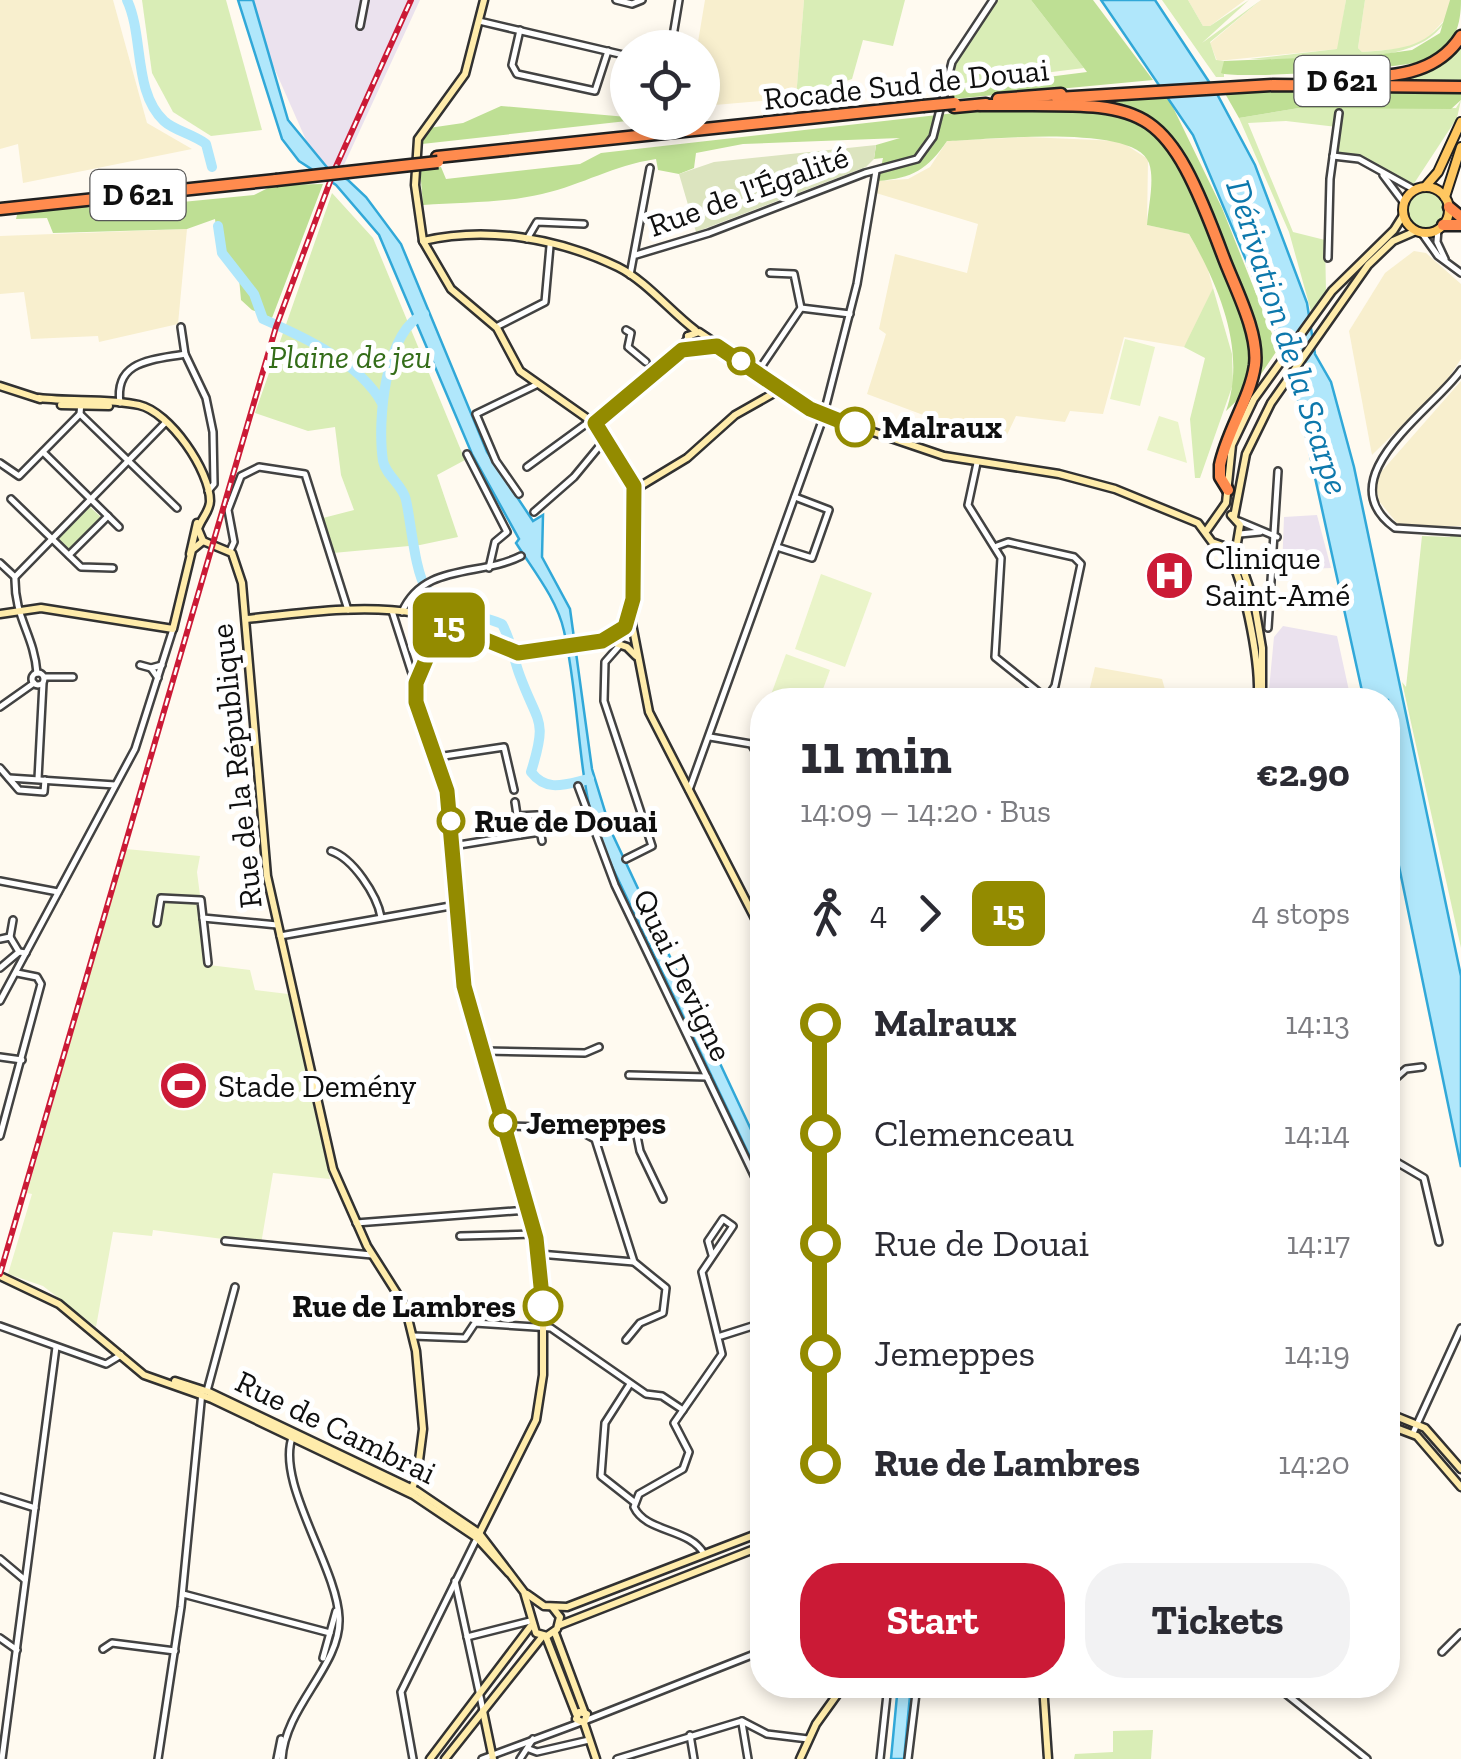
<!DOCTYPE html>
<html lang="en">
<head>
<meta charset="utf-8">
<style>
	body { margin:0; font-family:"Zilla Slab",serif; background:#f2f2f3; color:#2b2b33; height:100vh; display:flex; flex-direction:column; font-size:38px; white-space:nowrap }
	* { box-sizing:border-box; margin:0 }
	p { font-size:32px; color:#7c7c81 }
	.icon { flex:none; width:55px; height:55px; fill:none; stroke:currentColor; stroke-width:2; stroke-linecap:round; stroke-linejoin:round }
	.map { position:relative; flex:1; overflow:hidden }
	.details { position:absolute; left:750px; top:688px; width:650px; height:1010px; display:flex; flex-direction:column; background:#fff; border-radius:40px; box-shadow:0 5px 15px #0003 }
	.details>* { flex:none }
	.badge { padding:0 20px; border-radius:15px; font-size:35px; line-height:65px }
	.fabs { position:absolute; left:610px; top:30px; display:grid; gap:20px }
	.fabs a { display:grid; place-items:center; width:110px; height:110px; border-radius:50%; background:#fff; box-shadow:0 5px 15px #0003; font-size:50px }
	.map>.badge { position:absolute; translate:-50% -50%; box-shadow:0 0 0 5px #fff }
	.legs { display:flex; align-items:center; gap:15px; height:110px; padding:0 50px; font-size:32px }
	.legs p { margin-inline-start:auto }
	.head { display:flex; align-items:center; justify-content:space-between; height:170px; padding:0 50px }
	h1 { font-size:55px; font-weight:700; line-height:75px }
	.cta { display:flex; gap:20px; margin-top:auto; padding:20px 50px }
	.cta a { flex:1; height:115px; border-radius:40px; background:#cb1a36; color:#fff; font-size:40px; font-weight:700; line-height:115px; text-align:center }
	.cta a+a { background:#f2f2f3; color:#2b2b33 }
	ul { padding:0 50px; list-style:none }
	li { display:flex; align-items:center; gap:35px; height:110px; font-size:38px }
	li i { display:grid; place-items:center; width:15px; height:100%; margin:0 12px; background:currentColor }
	li i::after { content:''; width:25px; height:25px; margin:-12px; border:8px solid; border-radius:50%; background:#fff }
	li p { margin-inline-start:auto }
	li:first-child i { background:linear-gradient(#0000 50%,currentColor 0) }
	li:last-child i { background:linear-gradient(currentColor 50%,#0000 0) }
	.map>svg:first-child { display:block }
</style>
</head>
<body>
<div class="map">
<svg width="1461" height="1759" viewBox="0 0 1461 1759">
	<rect width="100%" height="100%" fill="#fffaf0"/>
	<g fill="#ebe2ee">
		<polygon points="244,0 420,0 337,180 310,149"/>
		<polygon points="1317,515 1331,568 1282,570 1284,517"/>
		<polygon points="1283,626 1337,636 1351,700 1268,700 1274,637"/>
	</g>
	<g fill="#f8efce">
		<polygon points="0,0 113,0 147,123 192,149 23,183 18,144 0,149"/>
		<polygon points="705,0 804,0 796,98 703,106 702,48 697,48"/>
		<polygon points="1188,0 1245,0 1210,26 1203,26"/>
		<polygon points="1261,0 1346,0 1338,49 1217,61 1210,43"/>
		<polygon points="1365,0 1450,0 1447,17 1425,41 1409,48 1362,52 1358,48"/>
		<polygon points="1027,137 1120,141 1148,159 1147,225 1189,234 1207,266 1213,288 1197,327 1184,347 1124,337 1103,414 1070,411 1065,422 1016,416 1006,437 934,419 867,394 886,334 879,329 895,254 967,273 978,224 876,193 878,181 908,179 930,167 947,141"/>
		<polygon points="187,229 178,324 99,342 98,336 31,339 24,292 0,294 0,236"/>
		<polygon points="1414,251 1426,253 1461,284 1461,359 1446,382 1372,455 1349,331 1385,273"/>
		<polygon points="1461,381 1461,526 1400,527 1379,501 1376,486 1381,472"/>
		<polygon points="1095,667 1162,679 1168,700 1087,700"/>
	</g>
	<g fill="#d9edb6">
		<polygon points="142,0 226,0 262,130 211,136 173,112 152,73"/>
		<polygon points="804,0 905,0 893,46 863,40 852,79 796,98"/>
		<polygon points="995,0 1031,0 1084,68 949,85 955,64"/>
		<polygon points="1162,0 1188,0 1203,26 1210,26 1249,0 1202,43 1261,0 1210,42 1216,60 1224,61 1224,77 1216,77"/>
		<path d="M1346 0H1365L1358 48 1362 52C1398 49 1425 49 1447 17 1424 71 1302 58 1250 59L1337 49Z"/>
		<polygon points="1461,41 1461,80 1393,79 1432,70"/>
		<polygon points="1461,100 1457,118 1413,185 1360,156 1336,152 1337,127 1286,121 1248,123 1293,232 1325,240 1326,291 1311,311 1289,232 1239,118 1299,108 1456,108"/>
		<circle cx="1426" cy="210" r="18"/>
		<polygon points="332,193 373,238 465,460 437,475 458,537 420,545 333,553 323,518 354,510 341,475 335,427 308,431 255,413"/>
		<polygon points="1213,288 1232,354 1233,384 1200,478 1195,478 1190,419 1205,358 1184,347"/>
		<polygon points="90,507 101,517 68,550 58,539"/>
		<polygon points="1451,533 1461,533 1461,948 1402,682 1406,687 1422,536 1450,537"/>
		<polygon points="1153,1730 1151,1759 1074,1759 1075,1754 1113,1752 1113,1731"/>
	</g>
	<g fill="#bedf94">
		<polygon points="1031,0 1093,0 1153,80 953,99 951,89 1087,72"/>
		<path d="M1450 0H1461C1461 25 1455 45 1431 59 1415 68 1233 80 1221 73L1224 61 1376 55 1412 50 1440 33Z"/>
		<polygon points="1268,88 1461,91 1461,100 1451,109 1299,108 1239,118 1223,90"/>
		<path d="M1167 95 1222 208 1278 349 1255 383 1226 411C1247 352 1219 286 1189 234L1147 225C1148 208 1155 180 1149 163 1135 123 984 140 947 141 927 170 913 178 878 181L883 158 874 159 876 145 900 138 743 144 696 153 694 168 679 174 658 170 656 159C611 166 585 184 542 194 505 203 462 202 423 205L420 169 441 167 446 179 580 164 601 153 964 112H1106L1110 99Z"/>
		<polygon points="501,106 627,117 627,121 422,144 429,128 463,123"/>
		<polygon points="323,184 272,318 252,310 241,300 239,278 220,256 215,219 187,229 53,233 47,218 16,219 18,211 78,205 100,210 254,195 274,185"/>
	</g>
	<polygon fill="#dce4bf" points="876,145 874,159 866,167 696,232 679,174 714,162"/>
	<g fill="#eaf4c9">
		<polygon points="1125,339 1155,347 1140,406 1110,399"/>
		<polygon points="1159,416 1178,422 1187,463 1147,450"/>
		<polygon points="821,574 872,593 845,667 795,649"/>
		<polygon points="786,654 830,670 819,700 769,700"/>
		<polygon points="126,849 200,856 197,872 209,965 250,970 255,990 288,994 330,1179 273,1173 261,1244 153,1230 152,1236 113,1232 96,1327 43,1286 8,1274 32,1194 27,1193"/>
	</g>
	<g fill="#b0e7fb" stroke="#31a8d8" stroke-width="2.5">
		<path d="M238 0H253L288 120 330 171 348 180 366 197 401 244 487 452 533 521 543 515 542 557 570 609 592 769 611 831 762 1153V1182L595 831C577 765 579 697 564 631 557 599 533 570 516 543L519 539 472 454 379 235 336 185 299 161 282 139Z"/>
		<polygon points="1101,0 1155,0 1217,94 1255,165 1307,303 1315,354 1331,382 1354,467 1461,976 1461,1167 1388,813 1388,700 1364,700 1290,364 1193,135"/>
		<polygon points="898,1685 911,1685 904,1759 891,1759"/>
	</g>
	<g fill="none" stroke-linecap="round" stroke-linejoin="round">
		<g stroke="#b0e7fb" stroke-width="10">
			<path d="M127 0C144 36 133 92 164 121 175 131 193 134 206 144L212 167"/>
			<path d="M218 226 222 253 254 294 263 319C304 337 359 362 382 403"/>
			<path d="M424 314C385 331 377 421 383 461 386 476 403 485 406 500 411 522 415 574 427 590 448 616 474 612 502 624 512 642 513 658 520 676 538 725 548 718 531 772 547 793 566 784 589 779"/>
		</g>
		<defs>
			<g id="street">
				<polyline points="616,0 632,4 642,0"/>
				<polyline points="479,21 628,56"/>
				<polyline points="360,26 365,0"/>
				<polyline points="520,30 512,65 517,74 595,91 608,51"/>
				<polyline points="671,48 679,0"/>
				<polyline points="1333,156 1359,159 1415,190"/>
				<polyline points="1383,175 1404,203"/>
				<polyline points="1438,229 1437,242 1445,259"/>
				<polyline points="1421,232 1438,256 1461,273"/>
				<polyline points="527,239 537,222 584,224"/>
				<polyline points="636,255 709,233 865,173 917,159 933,137 952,62 993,0"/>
				<polyline points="1328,258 1330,179 1339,113"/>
				<polyline points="630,275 650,168"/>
				<polyline points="801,308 850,314"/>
				<polyline points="181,327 185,354 206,398 213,432 214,484 208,491"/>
				<polyline points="496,327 545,302 550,246"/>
				<polyline points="626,330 631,333 628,347 646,362"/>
				<path d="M1461 370C1433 410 1326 478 1395 528L1461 532"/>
				<polyline points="757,373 801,308 794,274 770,273"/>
				<polyline points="81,402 80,414 177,508"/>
				<path d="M120 403C114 360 153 360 185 354"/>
				<polyline points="595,423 677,353 687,339"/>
				<polyline points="43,452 119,527"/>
				<polyline points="467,454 507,532 495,542 489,568"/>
				<polyline points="0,463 19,476 80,414"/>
				<polyline points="977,463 968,505 1001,558 995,657 1046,698"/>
				<polyline points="527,467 590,421"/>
				<polyline points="519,494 496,461 476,414 538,384"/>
				<polyline points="11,499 81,567 113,568"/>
				<polyline points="534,512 574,477 607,437"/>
				<polyline points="1239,521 1277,537"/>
				<polyline points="1240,534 1260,532"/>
				<polyline points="997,546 1008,542 1074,557 1081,564 1055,686 1047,698"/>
				<polyline points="777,547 812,558 829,510 795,497"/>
				<polyline points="230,551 234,542 228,510 241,476 259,467 305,474 348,610"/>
				<polyline points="69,555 108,516"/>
				<polyline points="0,563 15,577"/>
				<polyline points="392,611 416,686"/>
				<path d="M402 612C424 562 480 577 521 556"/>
				<polyline points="1268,628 1278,471"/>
				<polyline points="620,645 605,662 604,701 652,846 626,859"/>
				<polyline points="140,665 151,668"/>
				<path d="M37 673C34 634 14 618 15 577L166 422"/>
				<circle cx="38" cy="679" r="6"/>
				<polyline points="44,677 73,677"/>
				<polyline points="158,678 151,668 162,665"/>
				<polyline points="0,707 34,683"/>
				<polyline points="710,737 751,744 762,762"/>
				<polyline points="437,757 504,747 514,790"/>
				<polyline points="0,768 19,790 44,792 45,780"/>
				<polyline points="9,778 115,785"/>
				<polyline points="38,779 43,683"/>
				<polyline points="578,786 615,885 762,1192"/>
				<polyline points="689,790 822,421 857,284 876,171"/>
				<polyline points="517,816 537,815 542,841"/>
				<polyline points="520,835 541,832"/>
				<polyline points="453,846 520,835 515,802"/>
				<path d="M331 851C353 858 377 895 381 917"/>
				<polyline points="0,881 58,892"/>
				<polyline points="203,918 208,963"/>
				<polyline points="157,923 161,898 201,900 203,918 277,925"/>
				<polyline points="280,936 456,905"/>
				<polyline points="10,937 13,920"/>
				<polyline points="0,939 10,937 19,952"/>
				<polyline points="0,968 19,952 26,953"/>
				<polyline points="0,1001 135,749 173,629"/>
				<polyline points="484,1051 585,1053 599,1047"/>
				<polyline points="0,1057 22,1060"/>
				<polyline points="629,1075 707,1077"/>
				<polyline points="1388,1085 1406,1069 1422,1067"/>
				<polyline points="504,1126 575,1128 595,1139 634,1262 666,1288 663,1313 640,1323 626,1340"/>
				<polyline points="0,1136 41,984 37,977 17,973"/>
				<polyline points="592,1136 602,1129 636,1131 640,1151 663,1199"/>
				<polyline points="1388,1157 1424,1178 1439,1242"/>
				<polyline points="356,1223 528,1210"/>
				<polyline points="460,1236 534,1234"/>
				<polyline points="225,1241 372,1255"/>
				<polyline points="539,1254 634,1262"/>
				<polyline points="0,1326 106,1364 121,1355"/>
				<polyline points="413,1336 465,1338 475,1323 551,1328 646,1394 662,1396 683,1410"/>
				<polyline points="721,1336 762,1323"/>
				<polyline points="630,1384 605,1423 601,1476 634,1502"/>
				<polyline points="207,1391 235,1287"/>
				<polyline points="762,1407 757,1419 762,1437"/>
				<polyline points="1413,1433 1461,1328"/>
				<polyline points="0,1497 35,1508"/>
				<path d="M704 1554C690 1528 646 1533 634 1507L639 1494 683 1469 689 1452 674 1423 722 1354 702 1272 733 1226 723 1219 708 1241 712 1255"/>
				<polyline points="0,1559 25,1580"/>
				<polyline points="455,1581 483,1710"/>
				<polyline points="183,1594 330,1633"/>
				<polyline points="467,1637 530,1621"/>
				<polyline points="0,1638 17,1650"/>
				<polyline points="103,1649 112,1643 175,1651"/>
				<polyline points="1442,1652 1461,1633"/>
				<polyline points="323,1658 336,1611"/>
				<polyline points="1275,1685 1367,1759"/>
				<polyline points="587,1720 762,1651"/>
				<polyline points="742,1721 767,1734 808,1739"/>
				<polyline points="742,1723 748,1759"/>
				<polyline points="690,1735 694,1759"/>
				<polyline points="529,1749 537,1752 589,1740"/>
				<polyline points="2,1759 56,1347"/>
				<polyline points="158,1759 181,1607 202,1392"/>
				<polyline points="277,1759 281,1739"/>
				<path d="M282 1759C285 1706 341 1666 339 1618 337 1566 274 1481 293 1435"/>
				<polyline points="413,1759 401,1692 477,1538"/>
				<polyline points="482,1759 579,1723"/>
				<polyline points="520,1759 533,1739"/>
				<polyline points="617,1759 742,1721"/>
				<polyline points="880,1759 888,1685"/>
				<polyline points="908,1759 917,1685"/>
			</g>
			<g id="secondary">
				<polyline points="484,0 465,74 418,139 415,185 423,241 451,289 497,328 520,371 598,426 630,477 635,498 632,624 649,712 762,932"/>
				<path d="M423 241C487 226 558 238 618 267 646 281 670 311 695 330"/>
				<polyline points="688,336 699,332 823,415 944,456 1059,474 1115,489 1198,523 1212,542 1223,546"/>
				<polyline points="688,336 692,345 713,345"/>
				<polyline points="0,386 40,399"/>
				<path d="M39 398C71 402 108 398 139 405 170 412 210 471 210 501 210 511 201 519 198 529L203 541"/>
				<polyline points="61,405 109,406"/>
				<polyline points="634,490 687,458 735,415 781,389"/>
				<polyline points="1231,515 1240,525 1236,549 1254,601 1262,648 1262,700"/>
				<polyline points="1234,517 1246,454 1271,403 1368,265 1393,241 1416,231"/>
				<polyline points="1207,530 1226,503 1232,445 1254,399 1332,291 1394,230 1404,214"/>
				<polyline points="203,541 232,553 242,583 267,876 333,1169 367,1246 405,1306 416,1351 423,1429 417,1476 410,1493"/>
				<path d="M1223 546C1244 573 1259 660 1258 694"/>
				<polyline points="190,554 197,523"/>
				<polyline points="0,614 41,608 173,629 192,550 203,541"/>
				<path d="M246 619C302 613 361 604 416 613 449 618 478 641 509 651 535 659 618 643 630 617"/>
				<polyline points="442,621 417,679 416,702 447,791 464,983 535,1238 543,1297 543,1375 536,1420 477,1538"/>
				<polyline points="609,641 627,647 636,656"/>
				<polyline points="0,1276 59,1304 144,1375 212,1399 413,1495 477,1538 509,1573"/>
				<polyline points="175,1381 209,1392 417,1491 479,1533 524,1592 536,1633 547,1636 557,1629 560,1617 553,1608"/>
				<polyline points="1388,1413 1425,1428 1461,1469"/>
				<polyline points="1388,1425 1417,1436 1461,1487"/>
				<polyline points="527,1594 544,1606 567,1607 762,1532"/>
				<polyline points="560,1625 762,1546"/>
				<polyline points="555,1633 584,1711"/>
				<polyline points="546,1637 576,1714"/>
				<polyline points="1043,1685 1048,1759"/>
				<polyline points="483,1711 493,1759"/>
				<polyline points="584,1723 587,1714 579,1712 576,1719 584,1723 596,1759"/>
				<polyline points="430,1759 530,1627"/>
				<polyline points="445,1759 542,1637"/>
				<polyline points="800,1759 816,1724 844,1685"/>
			</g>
			<g id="primary">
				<polyline points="1425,187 1438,172 1461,122"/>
				<circle cx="1426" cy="210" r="23"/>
				<polyline points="1445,197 1461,147"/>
			</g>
			<g id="highway">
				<path d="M1327 78C1376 76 1432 82 1461 36"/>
				<polyline points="1057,98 1273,85 1461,87"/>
				<polyline points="998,99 1061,94"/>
				<path d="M980 105C1145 106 1161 89 1223 256 1234 286 1259 332 1255 365 1250 399 1227 431 1220 465V477L1228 490"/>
				<polyline points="954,107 986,104"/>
				<polyline points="437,157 923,106"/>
				<polyline points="1449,207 1461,217"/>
				<polyline points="0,209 276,180"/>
				<polyline points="1443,225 1461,225"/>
			</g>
		</defs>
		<use href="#street" stroke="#424242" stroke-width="10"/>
		<use href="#secondary" stroke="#313131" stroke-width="11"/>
		<use href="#primary" stroke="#202020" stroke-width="12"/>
		<use href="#highway" stroke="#202020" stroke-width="15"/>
		<use href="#street" stroke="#fff" stroke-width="5"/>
		<use href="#secondary" stroke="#ffecab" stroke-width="6"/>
		<use href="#primary" stroke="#ffc760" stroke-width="8"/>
		<use href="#highway" stroke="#ff8b4e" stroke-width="10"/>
		<defs>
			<polyline id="rail" points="0,1274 276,327 334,171 411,0"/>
		</defs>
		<use href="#rail" stroke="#cb1a36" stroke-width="6"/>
		<use href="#rail" stroke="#fff" stroke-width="2.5" stroke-dasharray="8" stroke-linecap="butt"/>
		<defs>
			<g id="highway-bridge">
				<polyline points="923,106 955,103"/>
				<polyline points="276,180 438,162"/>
			</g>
		</defs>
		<use href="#highway-bridge" stroke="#202020" stroke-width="15" stroke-linecap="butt"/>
		<use href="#highway-bridge" stroke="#ff8b4e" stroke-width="10"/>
	</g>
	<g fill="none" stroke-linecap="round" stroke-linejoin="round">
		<defs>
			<polyline id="line-1" points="543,1306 536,1238 464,986 447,791 416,702 416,683 442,622 518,653 602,641 625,627 633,599 634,486 595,423 682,350 717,346 810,409 855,427"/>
		</defs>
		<use href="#line-1" stroke="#fff" stroke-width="22"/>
		<use href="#line-1" stroke="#938b00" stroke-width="15"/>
	</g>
	<defs>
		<symbol id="hospital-disc" viewBox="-11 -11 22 22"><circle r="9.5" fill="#cb1a36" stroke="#fff"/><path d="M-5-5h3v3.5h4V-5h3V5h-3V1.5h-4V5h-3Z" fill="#fff"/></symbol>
		<symbol id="stadium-disc" viewBox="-11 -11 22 22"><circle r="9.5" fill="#cb1a36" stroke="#fff"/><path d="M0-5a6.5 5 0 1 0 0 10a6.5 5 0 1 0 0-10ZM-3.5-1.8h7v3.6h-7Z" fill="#fff"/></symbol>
	</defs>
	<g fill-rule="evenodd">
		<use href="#hospital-disc" x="1142" y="548" width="55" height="55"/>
		<use href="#stadium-disc" x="156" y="1058" width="55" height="55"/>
	</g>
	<g fill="#fff" stroke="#938b00" stroke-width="5">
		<circle cx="741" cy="361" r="12"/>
		<circle cx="855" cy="427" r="18"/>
		<circle cx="451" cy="821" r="12"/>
		<circle cx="503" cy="1123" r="12"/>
		<circle cx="543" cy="1306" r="18"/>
	</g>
	<g text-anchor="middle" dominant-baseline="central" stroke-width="10" stroke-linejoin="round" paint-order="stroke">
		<g fill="#fff" stroke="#575757" stroke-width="2.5">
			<rect x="1294.5" y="56" width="95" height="50" rx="8"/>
			<rect x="90.5" y="170" width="95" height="50" rx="8"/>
		</g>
		<g font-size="30" font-weight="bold" fill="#0f0f0f">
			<text x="1342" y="81">D 621</text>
			<text x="138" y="195">D 621</text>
		</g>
		<g font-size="32" fill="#0f0f0f" stroke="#fff">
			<text transform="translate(906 84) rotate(-6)">Rocade Sud de Douai</text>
			<text transform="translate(748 191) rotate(-20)">Rue de l'Égalité</text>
			<text transform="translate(236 766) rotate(-96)">Rue de la République</text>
			<text transform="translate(683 975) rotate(64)">Quai Devigne</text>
			<text transform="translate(336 1427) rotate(26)">Rue de Cambrai</text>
		</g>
		<g font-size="32" font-style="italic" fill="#346d19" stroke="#fff">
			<text x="350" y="357">Plaine de jeu</text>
		</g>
		<g font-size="32" font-weight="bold" fill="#0f0f0f" stroke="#fff" text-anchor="start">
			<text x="882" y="427">Malraux</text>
			<text x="474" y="821">Rue de Douai</text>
			<text x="526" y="1123">Jemeppes</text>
			<text x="516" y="1306" text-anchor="end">Rue de Lambres</text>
		</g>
		<g font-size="32" fill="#0f0f0f" stroke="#fff" text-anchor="start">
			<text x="1205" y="558">Clinique<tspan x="1205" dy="37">Saint-Amé</tspan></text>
			<text x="218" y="1086">Stade Demény</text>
		</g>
		<g font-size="35" font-style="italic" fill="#0d78ac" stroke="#fff">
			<text transform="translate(1288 337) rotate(72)">Dérivation de la Scarpe</text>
		</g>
	</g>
</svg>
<div class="fabs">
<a><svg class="icon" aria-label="locate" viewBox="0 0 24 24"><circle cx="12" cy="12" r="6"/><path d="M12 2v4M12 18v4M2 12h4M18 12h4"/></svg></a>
</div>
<b class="badge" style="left:449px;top:625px;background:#938b00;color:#fff">15</b>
<section class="details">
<div class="head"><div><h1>11 min</h1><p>14:09 – 14:20 · Bus</p></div><b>€2.90</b></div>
<div class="legs"><svg class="icon" aria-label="walk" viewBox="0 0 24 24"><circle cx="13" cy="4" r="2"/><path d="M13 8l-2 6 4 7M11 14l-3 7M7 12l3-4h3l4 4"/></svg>4<svg class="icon" aria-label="forward" viewBox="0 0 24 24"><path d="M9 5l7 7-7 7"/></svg><b class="badge" style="background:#938b00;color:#fff">15</b><p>4 stops</p></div>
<ul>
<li><i style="color:#938b00"></i><b>Malraux</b><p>14:13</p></li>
<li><i style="color:#938b00"></i><span>Clemenceau</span><p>14:14</p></li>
<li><i style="color:#938b00"></i><span>Rue de Douai</span><p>14:17</p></li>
<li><i style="color:#938b00"></i><span>Jemeppes</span><p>14:19</p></li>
<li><i style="color:#938b00"></i><b>Rue de Lambres</b><p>14:20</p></li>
</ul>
<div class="cta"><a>Start</a><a>Tickets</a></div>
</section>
</div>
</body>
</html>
